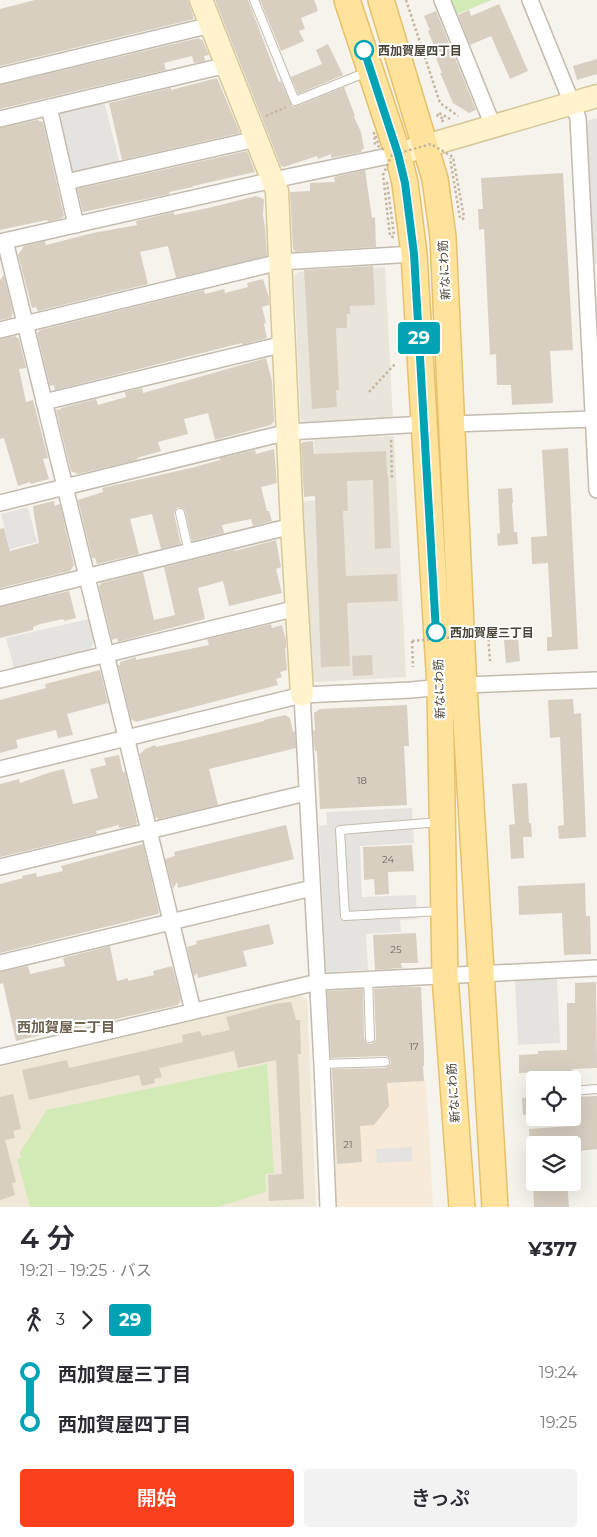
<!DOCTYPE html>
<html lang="ja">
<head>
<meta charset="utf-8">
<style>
	body { margin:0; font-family:Montserrat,"Noto Sans JP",sans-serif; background:#f2f2f3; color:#2b2b33; height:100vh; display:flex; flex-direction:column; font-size:19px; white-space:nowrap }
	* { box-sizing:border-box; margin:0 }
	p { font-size:16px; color:#7c7c81 }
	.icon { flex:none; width:28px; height:28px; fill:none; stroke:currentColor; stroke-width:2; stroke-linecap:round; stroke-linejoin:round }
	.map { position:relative; height:1207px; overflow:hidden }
	.details { display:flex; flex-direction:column; background:#fff; flex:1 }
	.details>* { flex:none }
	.badge { padding:0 10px; border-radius:4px; font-size:18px; line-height:32px }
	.fabs { position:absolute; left:526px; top:1071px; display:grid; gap:10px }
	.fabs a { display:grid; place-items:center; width:55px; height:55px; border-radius:5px; background:#fff; box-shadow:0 5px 20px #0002; font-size:25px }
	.map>.badge { position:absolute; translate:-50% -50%; box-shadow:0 0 0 2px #fff }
	.legs { display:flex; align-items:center; gap:8px; height:55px; padding:0 20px; font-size:16px }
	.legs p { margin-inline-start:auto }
	.overview { display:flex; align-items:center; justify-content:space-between; height:85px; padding:0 20px }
	h1 { font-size:28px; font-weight:600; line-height:38px }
	.primary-button { display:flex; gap:10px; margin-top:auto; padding:10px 20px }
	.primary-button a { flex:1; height:58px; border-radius:5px; background:#fc3f1d; color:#fff; font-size:20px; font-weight:600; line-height:58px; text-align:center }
	.primary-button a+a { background:#f2f2f3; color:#2b2b33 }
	ul { padding:0 20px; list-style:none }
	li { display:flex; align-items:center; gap:18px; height:50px; font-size:19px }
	li i { display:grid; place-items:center; width:8px; height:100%; margin:0 6px; background:currentColor }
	li i::after { content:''; width:12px; height:12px; margin:-6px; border:4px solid; border-radius:50%; background:#fff }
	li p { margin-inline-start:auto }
	li:first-child i { background:linear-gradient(#0000 50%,currentColor 0) }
	li:last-child i { background:linear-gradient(currentColor 50%,#0000 0) }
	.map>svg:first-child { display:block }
</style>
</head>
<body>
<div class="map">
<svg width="597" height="1207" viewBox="0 0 597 1207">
	<rect width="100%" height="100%" fill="#f6f3ec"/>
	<g fill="#eae5da">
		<polygon points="385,267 393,420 301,426 294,276 298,272"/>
		<polygon points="394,436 406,677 316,682 309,676 300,502 317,500 314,439"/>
	</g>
	<polygon fill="#f7ead8" points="426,1081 433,1207 336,1207 330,1085"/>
	<polygon fill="#efe8d6" points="300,995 307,1000 316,1207 0,1207 0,1067"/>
	<g fill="#d2eab5">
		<polygon points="444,0 492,0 450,17"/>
		<polygon points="267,1064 274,1173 265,1174 266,1192 216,1207 30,1207 17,1159 21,1158 20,1152 47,1110"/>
	</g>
	<g fill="#e5e3e0">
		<polygon points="104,101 120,164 69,177 54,114"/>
		<polygon points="597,118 597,264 594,264 587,121"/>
		<polygon points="28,507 37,542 10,549 1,514"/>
		<polygon points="89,619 94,641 90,650 14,668 6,638"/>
		<polygon points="412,808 414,843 360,846 362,897 416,895 417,919 400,920 401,932 366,934 368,970 326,972 319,826 327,825 326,812"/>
		<polygon points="557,977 560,1043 518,1045 515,979"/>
		<polygon points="412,1147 413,1161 377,1163 376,1149"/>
	</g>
	<g fill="#d8cfc1">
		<polygon points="35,0 188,0 194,19 0,66 0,9"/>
		<polygon points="215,0 248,0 279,82 281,81 292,106 297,106 344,87 355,116 354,117 361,132 364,149 361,150 362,152 331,158 331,154 318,159 317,156 284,167 281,166"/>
		<polygon points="260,0 314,0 318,11 301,18 305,29 299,31 304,41 281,51"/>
		<polygon points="499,4 528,71 510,79 491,36 470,45 458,15 469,10 471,16"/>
		<polygon points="436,11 476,110 469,113 453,103 440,73 442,73 433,51 436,50 428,31 430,30 424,16"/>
		<polygon points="199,38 200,40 202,39 209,55 204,56 205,61 194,63 192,56 164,63 166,70 0,109 0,85"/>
		<polygon points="328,44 343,75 298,94 291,77 322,64 316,50"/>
		<polygon points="597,59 597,74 577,80 573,66"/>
		<polygon points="217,78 240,133 122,160 109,103 171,88 171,90"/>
		<polygon points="37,120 43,122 64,216 62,218 48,222 47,220 42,221 0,230 0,128"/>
		<polygon points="247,151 255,172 193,186 193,187 169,192 170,194 83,212 77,189"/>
		<polygon points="365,170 372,218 375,217 376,247 295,252 294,249 293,250 290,192 310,191 310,183 335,182 334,177"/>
		<polygon points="563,173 573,350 550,351 553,403 512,405 511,385 497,385 496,354 490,355 484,229 479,230 478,209 483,209 481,178"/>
		<polygon points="256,196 264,199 263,215 265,227 267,256 176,278 168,246 140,252 148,284 38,311 36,307 32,308 18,255 24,246 45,241 46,245 93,233 137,225 136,221 174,212 174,215 208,208"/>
		<polygon points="373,266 375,305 350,306 350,314 347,314 347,328 336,328 339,390 336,390 337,407 312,409 304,270"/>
		<polygon points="4,275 13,313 11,318 0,320 0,280"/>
		<polygon points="263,279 269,298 269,305 262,307 266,323 264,324 267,338 242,345 242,343 55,390 54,385 50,386 37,333 40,330 204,290 205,294 224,289 225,293 248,287 247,283"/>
		<polygon points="15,336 19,339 26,368 19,369 26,402 33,400 48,458 43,459 49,479 31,484 30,482 18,486 4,438 0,439 0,339"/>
		<polygon points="266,358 272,381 274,421 271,425 215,440 208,413 184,419 188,434 158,442 161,451 137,458 137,460 78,474 71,471 56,410 61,409 61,408 96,399 98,405 126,397 125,392 142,388 143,393"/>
		<polygon points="313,441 314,454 386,451 387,475 388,475 391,548 375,549 373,480 347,481 348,511 343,511 346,576 397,574 398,601 347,603 350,666 321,667 315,496 304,497 301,444 303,442"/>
		<polygon points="568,448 578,649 547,651 547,637 552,637 548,563 532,564 531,537 547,536 542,450"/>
		<polygon points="274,449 277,483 261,487 267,511 269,511 272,521 253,526 251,519 222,525 224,533 192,541 185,511 184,509 179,507 176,509 174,514 181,544 161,549 152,514 130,519 139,554 97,564 95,558 92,558 78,500 103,492 102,488 191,468 220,460 220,458 255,450 256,454"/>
		<polygon points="512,488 513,503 512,503 514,532 517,532 518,544 498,546 497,534 500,533 498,489"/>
		<polygon points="54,501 55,506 60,504 74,565 70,571 0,588 0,529 4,528 10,551 39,543 34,515 33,506"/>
		<polygon points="276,540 281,567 276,569 282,593 229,606 223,581 198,588 205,619 118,642 117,638 112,640 99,587 101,583 143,572 154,620 175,615 164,567 234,550 234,551"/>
		<polygon points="69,591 76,618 64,621 63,619 40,624 33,627 33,630 0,638 0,607"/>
		<polygon points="271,624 272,628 282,625 286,640 286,648 285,648 287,670 280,672 282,677 276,679 278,685 136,722 131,719 118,665 120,665 120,662 136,657 136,660 209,645 207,639"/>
		<polygon points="518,639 520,661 506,663 504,640"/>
		<polygon points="372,655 373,675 353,676 352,656"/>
		<polygon points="100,670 108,703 67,714 73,735 58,738 56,730 16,740 18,748 0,753 0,700 46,688 45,684"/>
		<polygon points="573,699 574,714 581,713 586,837 559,839 558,826 564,825 560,737 550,738 548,700"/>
		<polygon points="407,705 409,746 404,746 407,805 320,809 317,751 315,751 314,744 313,731 315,730 314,713 320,709"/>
		<polygon points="285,715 290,718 293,732 295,731 296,748 209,769 218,805 159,819 155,817 140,754 145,749 155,745 156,747 195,738 264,721 264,720"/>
		<polygon points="119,755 123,773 125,771 137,822 136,825 119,828 119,825 96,831 97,834 0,857 0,784 19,779 20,783 51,772 64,769 73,804 98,798 90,769 106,765 104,758"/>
		<polygon points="527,783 529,823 531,823 532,837 523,837 524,858 511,859 509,825 515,824 512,784"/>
		<polygon points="286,825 294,859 178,888 177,882 173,889 165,859 175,856 174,852"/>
		<polygon points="143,844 159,912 158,914 0,953 0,884 23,878 22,876 36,873 37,877 63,871 61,866"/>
		<polygon points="412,845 414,871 388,872 389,894 375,895 374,879 364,880 363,847"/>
		<polygon points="585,883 586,916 590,916 591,954 564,955 562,913 519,915 518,886"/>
		<polygon points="269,924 274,944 243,951 247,966 198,978 197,973 194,977 187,947 197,944 196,941"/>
		<polygon points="416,933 418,963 401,963 402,968 375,970 373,935"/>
		<polygon points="110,946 117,981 128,978 128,981 154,975 153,971 172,966 181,1000 178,1005 72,1029 71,1025 40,1032 41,1035 16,1041 3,983 0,984 0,972 28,966 30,974 65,966 63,958"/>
		<polygon points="596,982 597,1068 572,1069 573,1080 555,1080 554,1072 519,1073 519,1055 538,1054 538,1051 567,1050 567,1003 575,1003 575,983"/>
		<polygon points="403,987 421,987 424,1052 424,1066 423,1066 424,1081 387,1083 389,1106 374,1125 360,1126 362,1162 337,1164 332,1069 385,1068 390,1065 391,1061 388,1057 385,1056 331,1058 327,991 363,989 364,1038 367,1043 371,1044 375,1041 376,1038 374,989"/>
		<polygon points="291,1002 296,1020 300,1020 301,1054 298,1054 304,1199 269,1201 268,1175 282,1174 276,1060 238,1068 234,1051 159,1068 162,1077 154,1079 155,1083 142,1086 139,1075 29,1100 22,1070 67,1060 69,1068 183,1042 182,1035 200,1031 202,1036 230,1030 226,1017 274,1004"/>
		<polygon points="13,1094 21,1129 13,1131 15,1138 5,1140 16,1182 12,1183 15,1195 0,1200 0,1097"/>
		<polygon points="597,1096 597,1149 579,1151 579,1145 530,1145 529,1129 572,1126 572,1097"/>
		<polygon points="535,1097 535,1114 523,1115 522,1098"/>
		<polygon points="533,1182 567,1182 569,1207 534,1207"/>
	</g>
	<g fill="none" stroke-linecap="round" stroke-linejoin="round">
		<defs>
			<g id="lane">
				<polyline points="254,0 295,101 367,72"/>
				<polyline points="180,513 189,552"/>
				<polyline points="440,822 340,830 345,916 441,911"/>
				<polyline points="368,979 370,1038"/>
				<polyline points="322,1064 385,1062"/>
				<polyline points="572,1091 597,1089"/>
			</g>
			<g id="street">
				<polyline points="442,0 493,126"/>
				<polyline points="530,0 578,118 597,490"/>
				<polyline points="0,76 211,25"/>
				<polyline points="49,107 76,225"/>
				<polyline points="0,119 227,65"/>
				<polyline points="66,182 256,139"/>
				<polyline points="5,241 193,1011"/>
				<polyline points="0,242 273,180 398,154"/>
				<polyline points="0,330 280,262 414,254"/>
				<polyline points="44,402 284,344"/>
				<polyline points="451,424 594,419"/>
				<polyline points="0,503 288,432 424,424"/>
				<polyline points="0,598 292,526"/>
				<polyline points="0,680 297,608"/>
				<polyline points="302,695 322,1064 328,1207"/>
				<polyline points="0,769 302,695 411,690 464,685 597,680"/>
				<polyline points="0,867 306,793"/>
				<polyline points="0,963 312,888"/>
				<polyline points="0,1057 318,982 597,968"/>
			</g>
			<g id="secondary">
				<polyline points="201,0 277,191 292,526 302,695"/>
				<polyline points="398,154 597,96"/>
			</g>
			<g id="primary">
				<polyline points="347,0 398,154 405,183 414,254 440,687 445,976 462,1207"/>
				<polyline points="381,0 435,179 443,237 463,669 495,1207"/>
			</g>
		</defs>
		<use href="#lane" stroke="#c2bbae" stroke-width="10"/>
		<use href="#street" stroke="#c2bbae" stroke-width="18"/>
		<use href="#secondary" stroke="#d6c79b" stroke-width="25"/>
		<use href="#primary" stroke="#e6c16a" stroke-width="28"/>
		<g stroke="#c4b79f" stroke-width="2.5" stroke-dasharray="2.5 2.5" stroke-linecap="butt">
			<polyline points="406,0 440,103 458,116"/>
			<polyline points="266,116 286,107"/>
			<polyline points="442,122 444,119 438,116 437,114 439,113 450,119"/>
			<polyline points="369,392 395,364"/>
			<polyline points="391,440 392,479"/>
			<polyline points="488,634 490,661"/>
			<polyline points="412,641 413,667"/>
		</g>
		<use href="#lane" stroke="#fff" stroke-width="8"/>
		<use href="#street" stroke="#fff" stroke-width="15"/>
		<use href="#secondary" stroke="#fff3cd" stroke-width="22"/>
		<use href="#primary" stroke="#ffe39c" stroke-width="25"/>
		<g stroke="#c4b79f" stroke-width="2.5" stroke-dasharray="2.5 2.5" stroke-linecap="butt">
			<polyline points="378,143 375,134 374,133 375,144 386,151"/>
			<polyline points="387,182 394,235 393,237 390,236 383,175 392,155 431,144 453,157 464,217 463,219 461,219 460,218 450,158"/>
			<polyline points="412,641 488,634"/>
		</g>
	</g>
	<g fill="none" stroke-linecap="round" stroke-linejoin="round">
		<defs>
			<polyline id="line-1" points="364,50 398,154 405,183 414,254 436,632"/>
		</defs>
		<use href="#line-1" stroke="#fff" stroke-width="11"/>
		<use href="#line-1" stroke="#00a3b4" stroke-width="8"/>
	</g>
	<g fill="#fff" stroke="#00a3b4" stroke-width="2.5">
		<circle cx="364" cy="50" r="9"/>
		<circle cx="436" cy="632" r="9"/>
	</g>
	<g text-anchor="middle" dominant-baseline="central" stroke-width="4" stroke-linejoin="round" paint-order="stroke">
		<g font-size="10" fill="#6e675b">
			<text x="362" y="780">18</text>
			<text x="388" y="859">24</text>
			<text x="396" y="949">25</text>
			<text x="414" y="1046">17</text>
			<text x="348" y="1144">21</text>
		</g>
		<g font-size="12" font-weight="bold" fill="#4b4439" stroke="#fff" text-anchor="start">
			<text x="378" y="50">西加賀屋四丁目</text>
			<text x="450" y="632">西加賀屋三丁目</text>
		</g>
		<g font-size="12" fill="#4b4439" stroke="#fff">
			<text transform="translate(444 270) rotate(-93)">新なにわ筋</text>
			<text transform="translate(439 689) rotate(-92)">新なにわ筋</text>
			<text transform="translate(453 1093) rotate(-94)">新なにわ筋</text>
		</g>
		<g font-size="14" font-weight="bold" fill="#6e6250" stroke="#fff">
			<text x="66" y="1027">西加賀屋二丁目</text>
		</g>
	</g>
</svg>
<div class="fabs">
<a><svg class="icon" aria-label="locate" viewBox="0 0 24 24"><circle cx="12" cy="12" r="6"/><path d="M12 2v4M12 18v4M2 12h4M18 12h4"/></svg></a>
<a><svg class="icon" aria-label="layers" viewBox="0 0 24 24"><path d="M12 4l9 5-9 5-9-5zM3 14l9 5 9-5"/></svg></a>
</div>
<b class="badge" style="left:419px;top:338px;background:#00a3b4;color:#fff">29</b>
</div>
<section class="details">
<div class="overview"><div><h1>4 分</h1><p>19:21 – 19:25 · バス</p></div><b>¥377</b></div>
<div class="legs"><svg class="icon" aria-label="walk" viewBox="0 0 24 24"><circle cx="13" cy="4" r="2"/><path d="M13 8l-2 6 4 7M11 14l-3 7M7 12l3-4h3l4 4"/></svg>3<svg class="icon" aria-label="forward" viewBox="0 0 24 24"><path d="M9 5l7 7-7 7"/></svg><b class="badge" style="background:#00a3b4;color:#fff">29</b></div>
<ul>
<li><i style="color:#00a3b4"></i><b>西加賀屋三丁目</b><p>19:24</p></li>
<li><i style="color:#00a3b4"></i><b>西加賀屋四丁目</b><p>19:25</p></li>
</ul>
<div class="primary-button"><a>開始</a><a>きっぷ</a></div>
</section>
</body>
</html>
